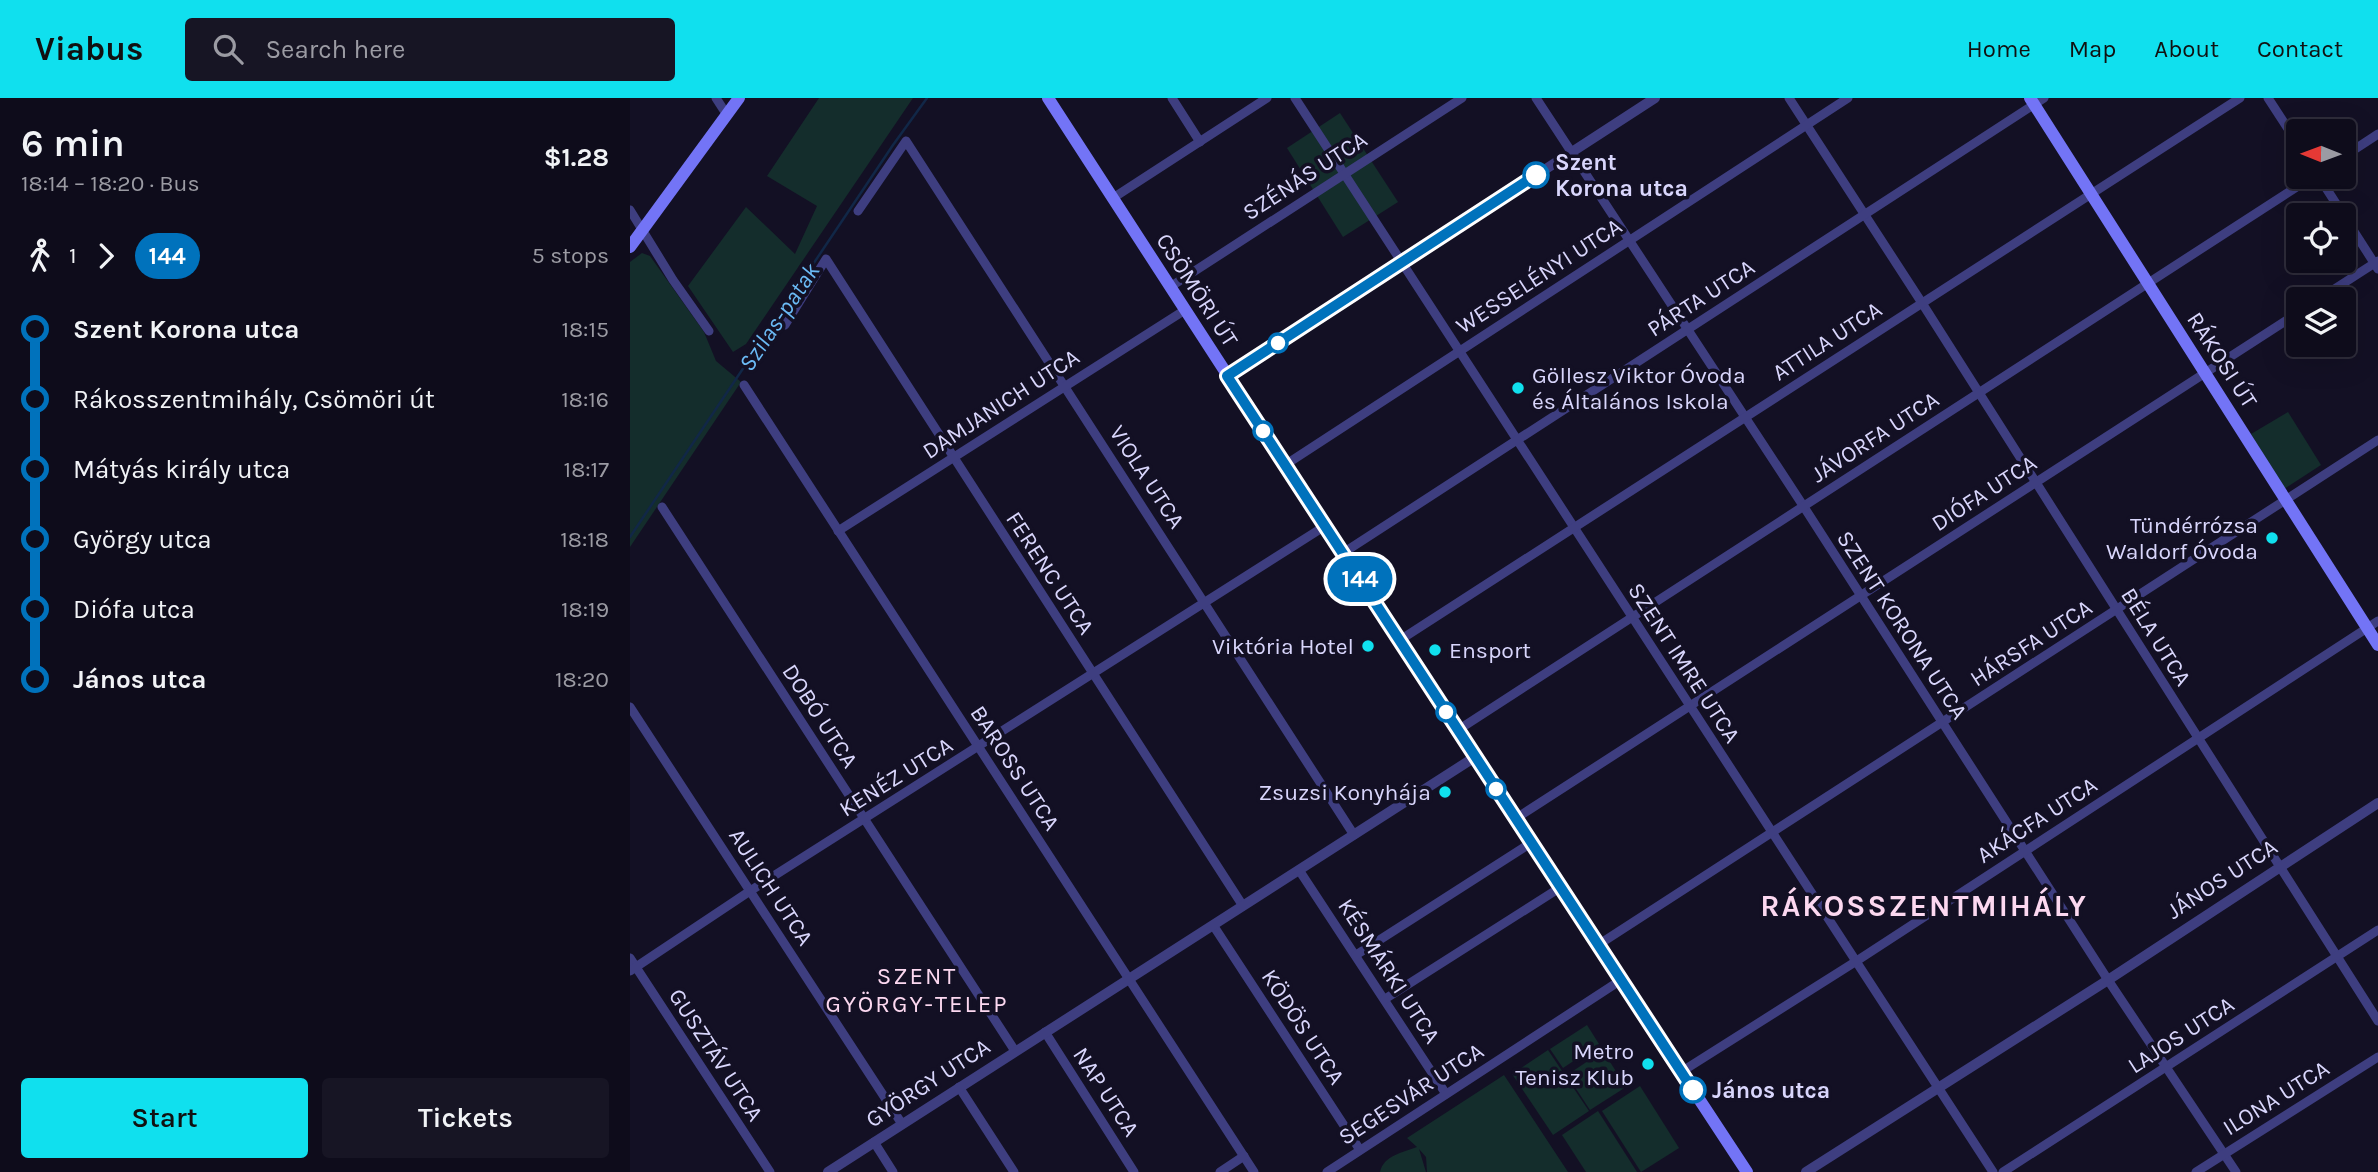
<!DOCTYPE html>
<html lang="en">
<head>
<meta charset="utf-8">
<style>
	body { margin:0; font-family:Karla,sans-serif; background:#171524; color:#f1f3f6; height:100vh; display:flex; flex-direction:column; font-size:26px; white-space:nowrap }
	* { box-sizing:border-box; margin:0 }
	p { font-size:23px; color:#9b9ba3 }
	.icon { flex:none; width:38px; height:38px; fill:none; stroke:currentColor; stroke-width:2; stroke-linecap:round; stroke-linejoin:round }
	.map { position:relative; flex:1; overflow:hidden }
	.details { display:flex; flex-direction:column; background:#0e0c1b; width:630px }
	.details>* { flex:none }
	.badge { padding:0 14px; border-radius:23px; font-size:24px; line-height:46px }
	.needle { width:46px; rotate:271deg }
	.buttons { position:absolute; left:1656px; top:21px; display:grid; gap:14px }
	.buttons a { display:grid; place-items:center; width:70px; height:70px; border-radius:7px; background:#0e0c1b; box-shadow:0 7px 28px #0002,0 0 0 2px #2e2c3a; font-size:35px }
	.map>.badge { position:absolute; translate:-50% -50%; box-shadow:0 0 0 4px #fff }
	.legs { display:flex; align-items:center; gap:10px; height:77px; padding:0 21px; font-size:23px }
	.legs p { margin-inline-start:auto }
	.head { display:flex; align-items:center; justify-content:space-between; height:119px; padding:0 21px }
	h1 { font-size:38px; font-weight:600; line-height:52px }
	.action { display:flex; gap:14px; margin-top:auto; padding:14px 21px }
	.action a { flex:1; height:80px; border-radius:7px; background:#10e0ee; color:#111; font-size:28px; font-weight:600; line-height:80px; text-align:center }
	.action a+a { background:#171524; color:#f1f3f6 }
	ul { padding:0 21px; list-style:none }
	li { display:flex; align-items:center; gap:24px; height:70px; font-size:26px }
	li i { display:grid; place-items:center; width:10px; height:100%; margin:0 9px; background:currentColor }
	li i::after { content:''; width:18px; height:18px; margin:-9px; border:5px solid; border-radius:50%; background:#0e0c1b }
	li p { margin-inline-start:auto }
	li:first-child i { background:linear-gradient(#0000 50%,currentColor 0) }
	li:last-child i { background:linear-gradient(currentColor 50%,#0000 0) }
	header { display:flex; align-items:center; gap:42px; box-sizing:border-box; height:98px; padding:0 35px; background:#10e0ee; color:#111 }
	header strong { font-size:33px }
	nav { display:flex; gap:38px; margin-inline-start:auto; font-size:24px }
	.search { width:490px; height:63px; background:#171524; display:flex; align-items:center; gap:18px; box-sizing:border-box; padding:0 24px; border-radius:7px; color:#9b9ba3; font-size:26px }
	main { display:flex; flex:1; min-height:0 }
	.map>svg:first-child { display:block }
</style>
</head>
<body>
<header>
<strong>Viabus</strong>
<div class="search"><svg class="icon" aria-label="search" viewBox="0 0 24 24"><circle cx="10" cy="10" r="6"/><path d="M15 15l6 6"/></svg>Search here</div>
<nav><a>Home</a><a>Map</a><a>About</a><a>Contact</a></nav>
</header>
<main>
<section class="details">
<div class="head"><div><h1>6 min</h1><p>18:14 – 18:20 · Bus</p></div><b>$1.28</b></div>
<div class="legs"><svg class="icon" aria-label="walk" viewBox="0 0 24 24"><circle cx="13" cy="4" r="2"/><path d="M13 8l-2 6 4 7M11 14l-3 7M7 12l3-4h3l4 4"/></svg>1<svg class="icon" aria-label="forward" viewBox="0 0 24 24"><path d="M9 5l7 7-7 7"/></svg><b class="badge" style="background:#0072bc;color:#fff">144</b><p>5 stops</p></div>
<ul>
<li><i style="color:#0072bc"></i><b>Szent Korona utca</b><p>18:15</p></li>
<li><i style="color:#0072bc"></i><span>Rákosszentmihály, Csömöri út</span><p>18:16</p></li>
<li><i style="color:#0072bc"></i><span>Mátyás király utca</span><p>18:17</p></li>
<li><i style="color:#0072bc"></i><span>György utca</span><p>18:18</p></li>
<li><i style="color:#0072bc"></i><span>Diófa utca</span><p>18:19</p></li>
<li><i style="color:#0072bc"></i><b>János utca</b><p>18:20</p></li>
</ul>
<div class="action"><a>Start</a><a>Tickets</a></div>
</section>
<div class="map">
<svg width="1748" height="1074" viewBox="0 0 1748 1074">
	<rect width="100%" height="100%" fill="#131024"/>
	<g fill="#142d2c">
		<polygon points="189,0 283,0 116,246 103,254 58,188 116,109 165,156 187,108 137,78"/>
		<polygon points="710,15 768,104 713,139 657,50"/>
		<polygon points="12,155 20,158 74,234 86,263 111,284 0,449 0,164"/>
		<polygon points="1658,314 1691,367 1654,391 1621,336"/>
		<polygon points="957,927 969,946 933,970 920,951"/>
		<polygon points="918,952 959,1013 923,1037 882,976"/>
		<polygon points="973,953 996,989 960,1012 937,977"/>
		<path d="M874 977 938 1074H797L796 1059 789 1051 796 1074H750C754 1057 772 1055 787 1049L777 1040Z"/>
		<polygon points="1010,988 1049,1050 1011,1074 972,1013"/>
		<polygon points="968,1013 1007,1074 956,1074 932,1037"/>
	</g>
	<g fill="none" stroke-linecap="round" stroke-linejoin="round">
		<polyline stroke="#112747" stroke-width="2.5" points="0,439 263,47 297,0"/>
		<g stroke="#3e3e80" stroke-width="9">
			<polyline points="86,0 97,17"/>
			<polyline points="542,0 570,44"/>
			<polyline points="665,0 1363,1074"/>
			<polyline points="906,0 1174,409 1478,882 1606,1074"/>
			<polyline points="1159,0 1292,205 1748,923"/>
			<polyline points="1638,0 1668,46"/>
			<polyline points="1713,59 1748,36"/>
			<polyline points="1689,79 1748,171"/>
			<polyline points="483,100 637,0"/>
			<polyline points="0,112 43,182 79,233"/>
			<polyline points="228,113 276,43 724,737"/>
			<polyline points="540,189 832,0"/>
			<polyline points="1689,201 1748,163"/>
			<polyline points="155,227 196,161 613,808"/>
			<polyline points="114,287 624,1074"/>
			<polyline points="655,367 1218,0"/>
			<polyline points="32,409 385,953"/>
			<polyline points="208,433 555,212"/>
			<polyline points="713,455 1414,0"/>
			<polyline points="770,542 1610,0"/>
			<polyline points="0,609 272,1026"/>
			<polyline points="828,632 1682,79"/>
			<polyline points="885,721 1668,215"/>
			<polyline points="669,772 816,996"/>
			<polyline points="583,827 730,1052"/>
			<polyline points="968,847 1748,342"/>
			<polyline points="726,857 901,745"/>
			<polyline points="0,860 140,1074"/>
			<polyline points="0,873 120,793 695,428"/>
			<polyline points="755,901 931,789"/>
			<polyline points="415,934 504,1074"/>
			<polyline points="1051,974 1225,864 1748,523"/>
			<polyline points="329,989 384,1074"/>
			<polyline points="244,1044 263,1074"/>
			<polyline points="590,1074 614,1058"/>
			<polyline points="697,1074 991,882"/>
			<polyline points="1373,1074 1748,832"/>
			<polyline points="1566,1074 1748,959"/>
		</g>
		<g stroke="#3e3e80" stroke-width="10">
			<polyline points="597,278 1025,0"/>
			<polyline points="198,1074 845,659"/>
			<polyline points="1176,1074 1478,882 1748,705"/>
		</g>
		<g stroke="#7374f6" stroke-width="12">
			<polyline points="418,0 885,721 1117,1074"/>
			<polyline points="1400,0 1748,547"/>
			<polyline points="0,149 109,0"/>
		</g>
	</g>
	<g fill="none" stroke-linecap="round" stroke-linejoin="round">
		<defs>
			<polyline id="line-1" points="906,77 597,278 1063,992"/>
		</defs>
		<use href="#line-1" stroke="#fff" stroke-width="16"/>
		<use href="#line-1" stroke="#0072bc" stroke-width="10"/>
	</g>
	<g fill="#fff" stroke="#0072bc" stroke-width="3.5">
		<circle cx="906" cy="77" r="12"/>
		<circle cx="648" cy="245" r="9"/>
		<circle cx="633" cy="333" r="9"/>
		<circle cx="816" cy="614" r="9"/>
		<circle cx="866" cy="691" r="9"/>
		<circle cx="1063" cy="992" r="12"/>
	</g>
	<g fill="#10e0ee" stroke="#131024" stroke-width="2.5">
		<circle cx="888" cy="290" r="7"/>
		<circle cx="1642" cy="440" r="7"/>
		<circle cx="738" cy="548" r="7"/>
		<circle cx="805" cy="552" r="7"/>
		<circle cx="815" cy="694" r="7"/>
		<circle cx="1018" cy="966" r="7"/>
	</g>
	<g text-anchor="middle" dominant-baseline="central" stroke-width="7" stroke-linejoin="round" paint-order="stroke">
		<g font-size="23" font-weight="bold" fill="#d9d6fc" stroke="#131024" text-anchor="start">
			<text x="925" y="64">Szent<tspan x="925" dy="26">Korona utca</tspan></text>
			<text x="1082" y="992">János utca</text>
		</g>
		<g font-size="23" fill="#d9d6fc" stroke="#131024">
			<text transform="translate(675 78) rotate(-33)">SZÉNÁS UTCA</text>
			<text transform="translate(909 178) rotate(-33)">WESSELÉNYI UTCA</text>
			<text transform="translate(567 192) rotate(57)">CSÖMÖRI ÚT</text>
			<text transform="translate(1071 200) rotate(-33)">PÁRTA UTCA</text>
			<text transform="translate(1197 243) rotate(-33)">ATTILA UTCA</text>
			<text transform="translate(1592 262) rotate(57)">RÁKOSI ÚT</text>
			<text transform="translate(371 306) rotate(-33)">DAMJANICH UTCA</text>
			<text transform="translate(1245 339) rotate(-33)">JÁVORFA UTCA</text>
			<text transform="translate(517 379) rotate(57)">VIOLA UTCA</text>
			<text transform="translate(1354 395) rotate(-33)">DIÓFA UTCA</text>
			<text transform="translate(420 475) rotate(57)">FERENC UTCA</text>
			<text transform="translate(1272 527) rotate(57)">SZENT KORONA UTCA</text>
			<text transform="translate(1526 539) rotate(58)">BÉLA UTCA</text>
			<text transform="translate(1401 545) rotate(-33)">HÁRSFA UTCA</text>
			<text transform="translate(1054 565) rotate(57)">SZENT IMRE UTCA</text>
			<text transform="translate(190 618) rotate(57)">DOBÓ UTCA</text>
			<text transform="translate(385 670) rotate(57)">BAROSS UTCA</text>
			<text transform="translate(266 679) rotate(-32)">KENÉZ UTCA</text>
			<text transform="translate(1407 722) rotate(-33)">AKÁCFA UTCA</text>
			<text transform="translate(1592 781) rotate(-33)">JÁNOS UTCA</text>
			<text transform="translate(141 789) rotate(57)">AULICH UTCA</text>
			<text transform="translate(759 873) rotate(57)">KÉSMÁRKI UTCA</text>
			<text transform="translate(673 929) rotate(57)">KÖDÖS UTCA</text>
			<text transform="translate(1551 937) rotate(-33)">LAJOS UTCA</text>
			<text transform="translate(86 957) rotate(57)">GUSZTÁV UTCA</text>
			<text transform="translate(298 985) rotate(-33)">GYÖRGY UTCA</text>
			<text transform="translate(476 994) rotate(57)">NAP UTCA</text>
			<text transform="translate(781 996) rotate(-33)">SEGESVÁR UTCA</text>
			<text transform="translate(1646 1000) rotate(-32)">ILONA UTCA</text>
		</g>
		<g font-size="23" fill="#d9d6fc" stroke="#131024" text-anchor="end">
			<text x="902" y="277" text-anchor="start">Göllesz Viktor Óvoda<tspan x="902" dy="26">és Általános Iskola</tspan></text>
			<text x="1628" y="427">Tündérrózsa<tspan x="1628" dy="26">Waldorf Óvoda</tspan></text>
			<text x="724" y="548">Viktória Hotel</text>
			<text x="819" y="552" text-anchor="start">Ensport</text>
			<text x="801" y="694">Zsuzsi Konyhája</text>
			<text x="1004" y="953">Metro<tspan x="1004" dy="26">Tenisz Klub</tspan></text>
		</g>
		<g font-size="24" font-style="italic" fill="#6bbaf5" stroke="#131024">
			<text transform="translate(149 219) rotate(-56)">Szilas-patak</text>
		</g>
		<g font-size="24" letter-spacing="2" fill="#fcd8f0" stroke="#131024">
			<text x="287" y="878">SZENT<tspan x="287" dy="28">GYÖRGY-TELEP</tspan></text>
		</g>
		<g font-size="30" font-weight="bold" letter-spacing="2" fill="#fcd8f0" stroke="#131024">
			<text x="1294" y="808">RÁKOSSZENTMIHÁLY</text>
		</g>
	</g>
</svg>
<div class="buttons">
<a><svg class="needle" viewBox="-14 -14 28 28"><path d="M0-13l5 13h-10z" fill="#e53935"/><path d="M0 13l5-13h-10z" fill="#9b9ba3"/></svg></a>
<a><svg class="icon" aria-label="locate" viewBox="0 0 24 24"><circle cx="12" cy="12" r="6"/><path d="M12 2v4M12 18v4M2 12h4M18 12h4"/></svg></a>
<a><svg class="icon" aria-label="layers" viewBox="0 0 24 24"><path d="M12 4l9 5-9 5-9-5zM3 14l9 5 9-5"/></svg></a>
</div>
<b class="badge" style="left:730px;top:481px;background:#0072bc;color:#fff">144</b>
</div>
</main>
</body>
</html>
